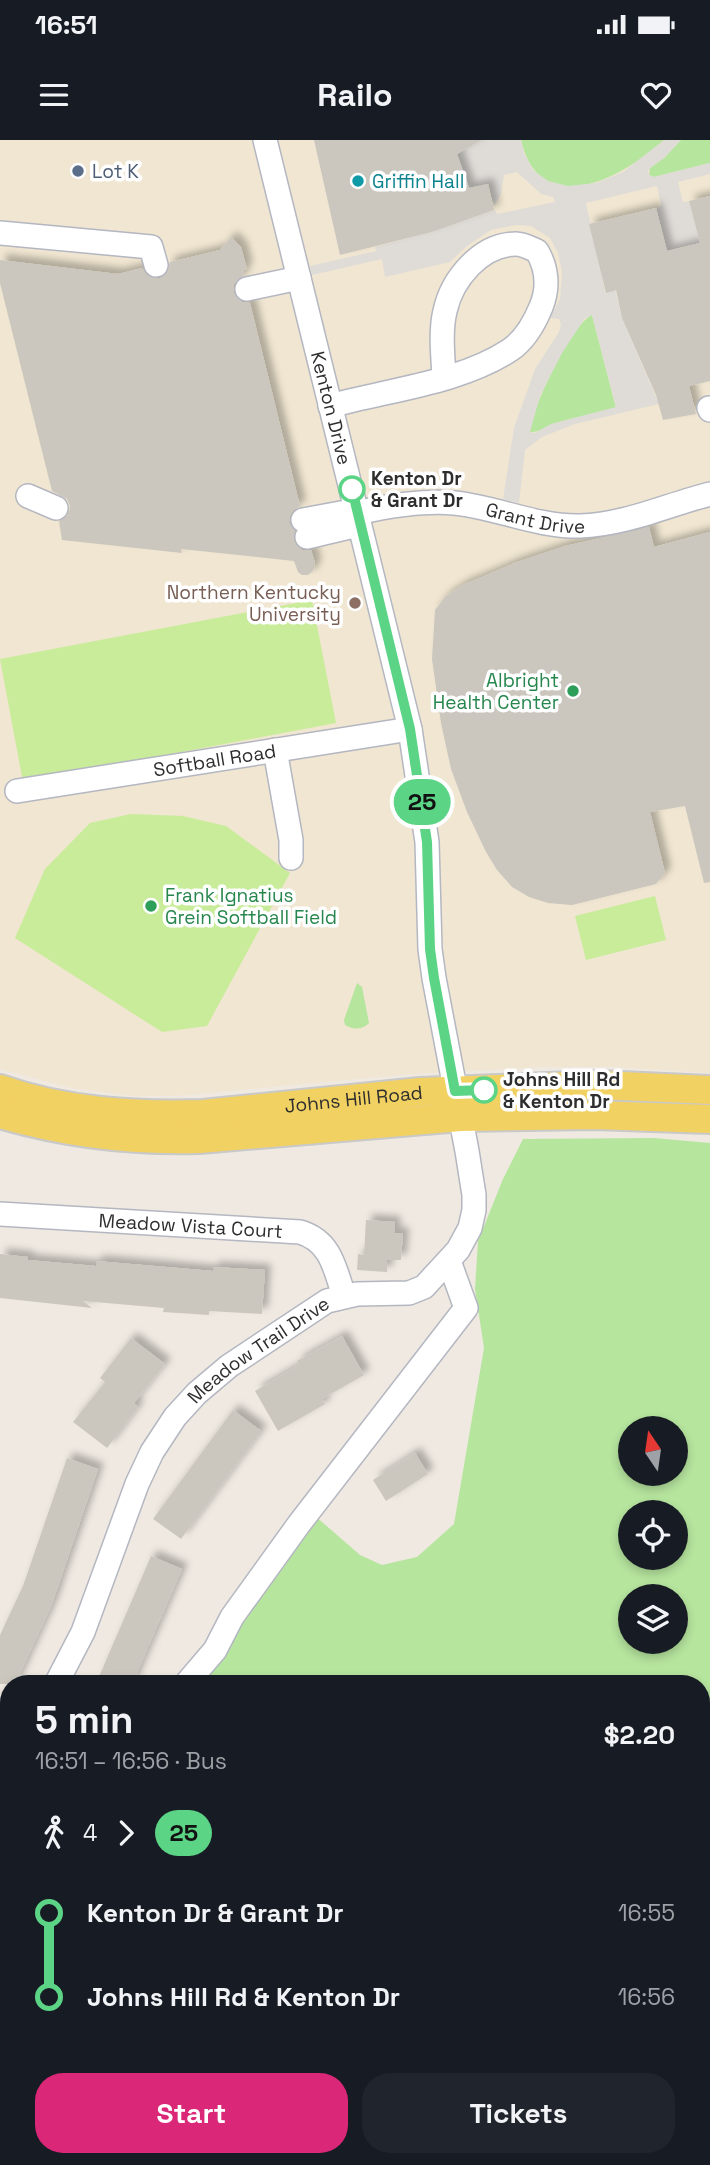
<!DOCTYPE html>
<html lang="en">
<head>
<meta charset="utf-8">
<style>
	body { margin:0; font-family:"Space Grotesk",sans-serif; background:#20242c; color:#f1f3f6; height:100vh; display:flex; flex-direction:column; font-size:26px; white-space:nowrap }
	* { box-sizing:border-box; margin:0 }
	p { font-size:23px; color:#9ea1a6 }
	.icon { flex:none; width:38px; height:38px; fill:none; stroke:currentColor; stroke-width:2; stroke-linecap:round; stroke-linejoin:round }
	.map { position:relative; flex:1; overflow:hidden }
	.drawer { position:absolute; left:0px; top:1535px; width:710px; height:492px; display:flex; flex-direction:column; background:#171b24; border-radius:28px 28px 0 0; box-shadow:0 4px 10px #0003 }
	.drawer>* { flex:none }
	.badge { padding:0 14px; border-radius:23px; font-size:24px; line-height:46px }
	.needle { width:46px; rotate:347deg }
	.tools { position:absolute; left:618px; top:1276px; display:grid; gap:14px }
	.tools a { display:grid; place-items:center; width:70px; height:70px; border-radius:50%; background:#171b24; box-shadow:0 4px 10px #0003; font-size:35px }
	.map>.badge { position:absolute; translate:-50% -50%; box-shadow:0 0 0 4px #fff }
	.legs { display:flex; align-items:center; gap:10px; height:77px; padding:0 35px; font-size:23px }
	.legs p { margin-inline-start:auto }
	.head { display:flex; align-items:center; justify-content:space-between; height:119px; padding:0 35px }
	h1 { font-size:38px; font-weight:600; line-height:52px }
	.action { display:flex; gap:14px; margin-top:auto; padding:14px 35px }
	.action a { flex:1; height:80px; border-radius:28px; background:#db2777; color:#fff; font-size:28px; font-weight:600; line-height:80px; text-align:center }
	.action a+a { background:#20242c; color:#f1f3f6 }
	ul { padding:0 35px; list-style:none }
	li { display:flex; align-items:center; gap:24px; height:84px; font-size:26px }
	li i { display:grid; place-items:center; width:10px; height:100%; margin:0 9px; background:currentColor }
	li i::after { content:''; width:18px; height:18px; margin:-9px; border:5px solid; border-radius:50%; background:#171b24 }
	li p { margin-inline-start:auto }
	li:first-child i { background:linear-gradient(#0000 50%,currentColor 0) }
	li:last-child i { background:linear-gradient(currentColor 50%,#0000 0) }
	.status { display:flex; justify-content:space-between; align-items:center; height:49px; padding:0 35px; background:#171b24; direction:ltr }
	.status svg { height:19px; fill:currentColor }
	header { display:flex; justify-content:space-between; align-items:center; height:91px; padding:0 35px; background:#171b24; font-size:32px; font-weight:600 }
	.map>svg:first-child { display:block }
</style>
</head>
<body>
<div class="status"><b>16:51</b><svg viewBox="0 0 49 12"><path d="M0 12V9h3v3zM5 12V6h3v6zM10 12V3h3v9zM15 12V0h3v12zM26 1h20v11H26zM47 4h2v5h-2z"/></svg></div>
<header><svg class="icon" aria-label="menu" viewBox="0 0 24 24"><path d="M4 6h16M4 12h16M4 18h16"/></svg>Railo<svg class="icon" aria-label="heart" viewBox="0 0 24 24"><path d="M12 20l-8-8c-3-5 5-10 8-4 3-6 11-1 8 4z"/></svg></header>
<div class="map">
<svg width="710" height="2025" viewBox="0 0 710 2025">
	<defs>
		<filter id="shadow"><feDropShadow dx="6" dy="-6" stdDeviation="3.5" flood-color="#0004"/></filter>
	</defs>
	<rect width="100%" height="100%" fill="#efe9e1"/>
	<polygon fill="#f0e6d1" points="0,0 710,0 710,933 612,927 547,927 411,934 176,956 131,956 71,948 0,929"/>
	<g fill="#b6e59e" fill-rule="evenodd">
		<path d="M521 0H664C624 37 540 83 521 0Z"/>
		<polygon points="681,0 710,0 710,23 654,37 649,35 650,28 664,18"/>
		<path d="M592 175 616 268C596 273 576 277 556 283 547 286 539 293 530 292 532 268 571 184 592 175Z"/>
		<path d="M357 843 362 847 369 883C362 890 353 890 345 885L344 880Z"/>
		<path d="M654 998 710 1003V2004L702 2002V1544H194L314 1375 360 1415 382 1425 417 1417 454 1384 484 1208 475 1149 478 1101 503 1039 523 999ZM630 1288H676V1334H630ZM630 1372H676V1418H630ZM630 1456H676V1502H630Z"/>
		<polygon points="9,1805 9,2018 576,2018 536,2025 0,2025 0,1816"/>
	</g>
	<g fill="#c9ec9a">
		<polygon points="312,460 336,583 23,642 0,519"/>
		<polygon points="131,674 183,676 226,686 290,733 207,886 162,892 15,798 45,729 90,683"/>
		<polygon points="655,756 666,800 586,820 575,776"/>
	</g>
	<path fill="#dfdcd8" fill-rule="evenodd" d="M476 0H521L524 13 533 30 548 41 568 46 596 43 623 32 664 0H681L664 18 650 28 648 32 649 35 654 37 710 23V34L678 42 683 62 689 61 700 103 667 111 656 68 661 66 657 46 586 63 605 152 615 150 622 178 659 264 575 284 542 297 525 310 519 363 503 359 514 288 535 229 559 192 561 185 559 179 550 178 560 159 562 132 558 113 550 98 531 86 516 85 491 90 467 106 450 122 385 137 382 119 312 135 310 126 376 111 375 107 432 92 495 70 497 74 555 62 553 57 541 54 517 32 504 35 501 54 494 66 488 44 457 51V14ZM592 175 616 267 551 284 535 293 530 292 540 256 562 213 585 178Z"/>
	<g fill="#cbc7bf" filter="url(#shadow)">
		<polygon points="314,0 481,0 457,14 469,48 488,44 494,70 432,92 340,115"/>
		<polygon points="710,56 710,241 689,246 696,274 663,280 656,255 622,178 616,150 606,153 589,84 656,68 667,111 700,103 689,61"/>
		<polygon points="231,97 241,107 247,129 243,130 244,135 234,144 234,153 242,162 250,163 300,366 293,370 290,376 289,383 295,391 294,401 302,410 311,410 315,423 313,431 308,435 302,435 298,432 294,421 181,409 182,413 62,400 59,381 69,374 70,366 67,359 52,351 0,143 0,120 118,134 142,128 147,135 159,139 166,134 170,122 220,110"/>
		<polygon points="649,387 654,407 710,392 710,742 704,743 685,666 650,672 665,733 656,744 572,765 548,763 529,757 512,747 497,730 486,712 467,672 451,629 441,583 432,519 435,470 446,456 463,445 517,422 565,406"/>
		<polygon points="366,1080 395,1082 394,1093 403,1093 401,1120 387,1120 387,1132 357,1130 358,1114 364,1115"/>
		<polygon points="0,1114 28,1117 28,1120 96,1126 96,1121 213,1131 213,1127 265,1130 262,1174 209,1171 209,1175 163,1172 164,1168 83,1161 92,1168 0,1158"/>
		<polygon points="342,1196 364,1235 322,1259 325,1264 278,1291 255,1251 299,1225 297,1221"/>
		<polygon points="131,1198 165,1224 134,1263 138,1267 107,1308 73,1282 105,1242 100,1238"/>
		<polygon points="233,1270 261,1291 181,1399 153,1379"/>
		<polygon points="415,1313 428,1334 386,1361 373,1340"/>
		<polygon points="67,1318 98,1329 52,1464 15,1544 0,1544 0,1495 23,1446"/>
		<polygon points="151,1416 182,1429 132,1544 109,1544 98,1539"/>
	</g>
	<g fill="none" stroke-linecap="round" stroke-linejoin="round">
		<defs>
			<g id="minor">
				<polyline points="0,93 151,107 156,125"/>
				<polyline points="247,149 299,138"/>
				<path d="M330 266C387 250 460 243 510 210 525 200 534 184 541 167 549 148 547 128 537 111 530 108 523 104 516 104 481 104 452 139 445 171 440 192 443 216 444 237"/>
				<polyline points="709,268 710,270"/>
				<polyline points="28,356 56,368"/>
				<path id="s1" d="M358 373C385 366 427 360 454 363 497 367 536 387 580 386 624 385 667 365 710 354"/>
				<polyline points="303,380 357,370"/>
				<polyline points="307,397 358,385"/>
				<polyline points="275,610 291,700 291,718"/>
				<path id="s2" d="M17 651 410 589"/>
				<path id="s3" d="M0 1074 300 1092C331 1101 335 1129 344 1156"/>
				<path id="s4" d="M56 1544 83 1492 137 1344 152 1312 175 1277 197 1253 229 1226 327 1161 357 1154 409 1153 424 1147 458 1110 470 1088 474 1070V1055L467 1011 434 838 430 809 427 702 410 589 265 0"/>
				<polyline points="186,1544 215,1510 232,1477 299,1384 466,1168 449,1121"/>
				<polyline points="0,1734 9,1728"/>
				<polyline points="0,1799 9,1786"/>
			</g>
			<g id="major">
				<path id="s5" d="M0 949C65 972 135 976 203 974L420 952 599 945 710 950"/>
				<path d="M0 974C65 993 132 1001 199 999L460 977 595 975 710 979"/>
			</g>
		</defs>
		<use href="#minor" stroke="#b4b7c1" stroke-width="26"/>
		<use href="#major" stroke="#c9c9c9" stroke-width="32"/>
		<use href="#minor" stroke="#fff" stroke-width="23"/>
		<use href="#major" stroke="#f2d163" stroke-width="28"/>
	</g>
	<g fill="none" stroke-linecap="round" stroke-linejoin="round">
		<defs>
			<polyline id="line-1" points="352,349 410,589 427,702 430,809 434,838 455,951 484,950"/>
		</defs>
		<use href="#line-1" stroke="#fff" stroke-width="16"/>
		<use href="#line-1" stroke="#5cd486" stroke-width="10"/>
	</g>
	<circle fill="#5c6f8a" stroke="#fff" stroke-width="2.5" cx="78" cy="31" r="7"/>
	<circle fill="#0f9aa8" stroke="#fff" stroke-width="2.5" cx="358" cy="41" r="7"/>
	<g fill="#fff" stroke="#5cd486" stroke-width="3.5">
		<circle cx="352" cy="349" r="12"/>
		<circle cx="484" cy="950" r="12"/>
	</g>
	<circle fill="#8d6e63" stroke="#fff" stroke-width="2.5" cx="355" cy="463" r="7"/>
	<g fill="#2e9e5b" stroke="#fff" stroke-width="2.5">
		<circle cx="573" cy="551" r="7"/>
		<circle cx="151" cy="766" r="7"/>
	</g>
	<g text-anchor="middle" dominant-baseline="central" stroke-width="7" stroke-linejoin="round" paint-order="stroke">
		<g font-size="19" fill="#4e5e75" stroke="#fff" text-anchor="start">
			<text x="92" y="31">Lot K</text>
		</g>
		<g font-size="19" fill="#0d838f" stroke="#fff" text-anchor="start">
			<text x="372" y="41">Griffin Hall</text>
		</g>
		<g font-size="19" fill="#2e2e2e" stroke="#fff">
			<text transform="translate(331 268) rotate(76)">Kenton Drive</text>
			<text stroke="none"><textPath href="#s1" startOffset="180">Grant Drive</textPath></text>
			<text stroke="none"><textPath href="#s2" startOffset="200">Softball Road</textPath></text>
			<text stroke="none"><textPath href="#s5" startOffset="357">Johns Hill Road</textPath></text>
			<text stroke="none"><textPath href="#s3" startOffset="191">Meadow Vista Court</textPath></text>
			<text stroke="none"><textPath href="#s4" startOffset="401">Meadow Trail Drive</textPath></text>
		</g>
		<g font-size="19" font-weight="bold" fill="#2e2e2e" stroke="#fff" text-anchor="start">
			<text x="371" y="338">Kenton Dr<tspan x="371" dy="22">&amp; Grant Dr</tspan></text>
			<text x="503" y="939">Johns Hill Rd<tspan x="503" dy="22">&amp; Kenton Dr</tspan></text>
		</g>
		<g font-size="19" fill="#785e54" stroke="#fff" text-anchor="end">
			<text x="341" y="452">Northern Kentucky<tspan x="341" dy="22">University</tspan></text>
		</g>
		<g font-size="19" fill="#27864d" stroke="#fff" text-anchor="end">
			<text x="559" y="540">Albright<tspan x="559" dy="22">Health Center</tspan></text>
			<text x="165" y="755" text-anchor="start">Frank Ignatius<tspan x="165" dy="22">Grein Softball Field</tspan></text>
		</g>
	</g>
</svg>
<div class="tools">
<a><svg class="needle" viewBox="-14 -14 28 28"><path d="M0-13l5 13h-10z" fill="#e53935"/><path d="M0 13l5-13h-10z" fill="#9ea1a6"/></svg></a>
<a><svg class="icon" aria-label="locate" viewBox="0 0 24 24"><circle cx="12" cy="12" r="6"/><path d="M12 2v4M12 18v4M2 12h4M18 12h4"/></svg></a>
<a><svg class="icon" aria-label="layers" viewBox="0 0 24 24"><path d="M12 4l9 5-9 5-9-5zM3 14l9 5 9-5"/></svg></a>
</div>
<b class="badge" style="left:422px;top:662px;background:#5cd486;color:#111">25</b>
<section class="drawer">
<div class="head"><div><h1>5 min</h1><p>16:51 – 16:56 · Bus</p></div><b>$2.20</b></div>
<div class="legs"><svg class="icon" aria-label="walk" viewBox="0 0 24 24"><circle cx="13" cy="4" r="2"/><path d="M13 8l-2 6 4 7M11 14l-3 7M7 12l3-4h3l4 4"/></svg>4<svg class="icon" aria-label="forward" viewBox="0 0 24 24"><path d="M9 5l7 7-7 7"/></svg><b class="badge" style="background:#5cd486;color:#111">25</b></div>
<ul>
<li><i style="color:#5cd486"></i><b>Kenton Dr &amp; Grant Dr</b><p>16:55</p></li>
<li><i style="color:#5cd486"></i><b>Johns Hill Rd &amp; Kenton Dr</b><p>16:56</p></li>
</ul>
<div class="action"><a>Start</a><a>Tickets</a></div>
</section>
</div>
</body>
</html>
